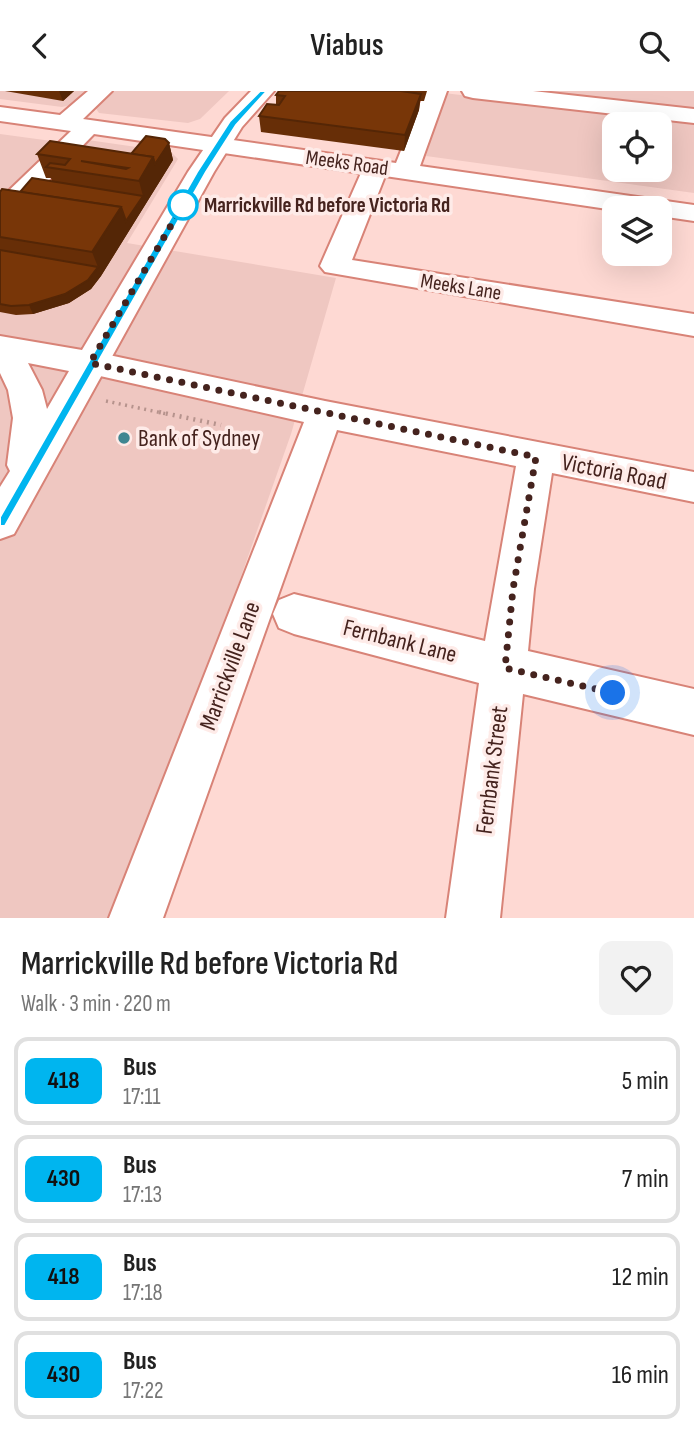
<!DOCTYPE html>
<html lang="en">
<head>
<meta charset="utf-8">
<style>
	body { margin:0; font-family:"Sofia Sans Condensed",sans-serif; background:#f2f2f2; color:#222; height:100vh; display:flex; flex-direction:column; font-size:26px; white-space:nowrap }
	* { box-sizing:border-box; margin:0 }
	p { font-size:23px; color:#767676 }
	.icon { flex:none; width:38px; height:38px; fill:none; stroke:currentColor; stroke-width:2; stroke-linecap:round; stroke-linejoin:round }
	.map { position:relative; height:827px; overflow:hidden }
	.details { display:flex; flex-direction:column; background:#fff; flex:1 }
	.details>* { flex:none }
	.badge { padding:0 14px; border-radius:10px; font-size:24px; line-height:46px }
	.fabs { position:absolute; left:602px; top:21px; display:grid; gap:14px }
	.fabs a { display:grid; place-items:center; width:70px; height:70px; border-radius:14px; background:#fff; box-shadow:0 7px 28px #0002; font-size:35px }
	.you { position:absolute; width:35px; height:35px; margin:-18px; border:5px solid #fff; border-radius:50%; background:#1a73e8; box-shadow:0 0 0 10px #1a73e833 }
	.map>.badge { position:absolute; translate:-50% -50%; box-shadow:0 0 0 4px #fff }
	.round { display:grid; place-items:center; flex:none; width:74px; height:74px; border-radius:14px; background:#f2f2f2 }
	.summary { display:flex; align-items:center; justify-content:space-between; height:119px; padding:0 21px }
	h1 { font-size:33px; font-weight:600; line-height:52px }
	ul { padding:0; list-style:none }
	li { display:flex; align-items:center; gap:21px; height:88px; margin:0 14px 10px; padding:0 7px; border:4px solid #e0e0e0; border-radius:14px }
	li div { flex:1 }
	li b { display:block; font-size:26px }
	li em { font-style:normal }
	li .badge { min-width:77px; font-weight:700; text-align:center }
	header { display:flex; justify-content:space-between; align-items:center; height:91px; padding:0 21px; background:#fff; font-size:32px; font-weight:600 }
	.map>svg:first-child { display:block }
</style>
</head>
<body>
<header><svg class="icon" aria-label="back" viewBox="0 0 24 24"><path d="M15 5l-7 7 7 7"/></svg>Viabus<svg class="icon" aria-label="search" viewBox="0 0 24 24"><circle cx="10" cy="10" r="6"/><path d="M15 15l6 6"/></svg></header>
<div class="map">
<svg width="694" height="827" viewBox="0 0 694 827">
	<rect width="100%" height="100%" fill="#fed9d3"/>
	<g fill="#efc7c1" fill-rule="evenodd">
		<polygon points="0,0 92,0 78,12 62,16 0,8"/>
		<polygon points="111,0 229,0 200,28 188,32 99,22 95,16"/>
		<polygon points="509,0 694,0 694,21"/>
		<path d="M444 2 694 32V102L426 65ZM614 33H660V79H614Z"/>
		<polygon points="0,43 59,51 0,110"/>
		<polygon points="81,48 171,61 178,68 127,152 336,187 291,343 121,827 0,827 0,123"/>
	</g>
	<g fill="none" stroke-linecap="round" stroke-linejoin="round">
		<defs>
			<g id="minor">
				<polygon points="88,0 112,0 83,28 396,72 425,0 447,0 420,75 694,114 694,130 660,125 660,117 614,119 385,85 352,169 694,223 694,245 325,181 320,175 361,82 94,43 10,129 0,131 0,108 71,40 0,30 0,16 60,24"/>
				<polygon points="462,0 533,0 694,18 694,32 473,7 465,5"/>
				<polygon points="90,260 325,310 694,381 694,411 552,382 534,498 528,560 694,598 694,644 523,603 500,827 446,827 479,592 294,543 279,537 273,523 279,509 294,503 485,550 516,375 337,339 163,827 109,827 304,331 78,280 74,272 78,264"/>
			</g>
			<path id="major" d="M251 0H274L242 36 214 81 14 443 0 448V396L10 380 7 374 13 327 8 299 0 282V245L82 259 188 81 225 27ZM28 272 69 280 47 318 42 299Z"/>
		</defs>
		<use href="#minor" stroke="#d88377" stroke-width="4"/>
		<use href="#major" stroke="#d88377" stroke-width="4"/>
		<polyline stroke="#b6938d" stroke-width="3.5" stroke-dasharray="2 4.5" stroke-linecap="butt" points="106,310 167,323"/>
		<polyline stroke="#b6938d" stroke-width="4.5" stroke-dasharray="2 5" stroke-linecap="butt" points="159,321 221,334"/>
		<use href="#minor" fill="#fff" fill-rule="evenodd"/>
		<use href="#major" fill="#fff" fill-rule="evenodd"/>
	</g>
	<g fill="#672e07" fill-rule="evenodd">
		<polygon points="5,0 74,0 63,10"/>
		<polygon points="279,0 427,0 424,10 420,10 419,19 404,60 261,41 259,25 276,14 276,4"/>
		<path d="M169 52 173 69 101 185 91 198 69 212 33 223 16 224 0 221V101H20L52 91 51 87H46L37 63H131ZM81 70 128 77 126 78Z"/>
	</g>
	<g fill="#542606">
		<polygon points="59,0 74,0 63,10"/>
		<polygon points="421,3 419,19 404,60 405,44"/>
		<polygon points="169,52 173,69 101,185 91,198 69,212 33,223 29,214 98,176 92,161 121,116 143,105 139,90 153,66"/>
	</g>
	<g fill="#783608" stroke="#542606" stroke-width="2" fill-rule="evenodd">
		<polygon points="279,0 401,0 421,3 405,44 259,25 267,13 279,14 285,5 276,4"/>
		<polygon points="146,45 165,48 169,52 155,73 153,66 131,63"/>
		<path d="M50 50 153 66 139 90 46 76 50 72 65 74 70 68 37 63ZM81 70 128 77 126 78Z"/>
		<polygon points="32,87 143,105 126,130 121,116 20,101"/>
		<polygon points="2,98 121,116 92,161 0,146 0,101"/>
		<polygon points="0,159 98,176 88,189 65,203 29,214 11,215 0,213"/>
	</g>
	<polygon fill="#00b5ef" stroke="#fff" stroke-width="2" points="260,0 267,0 236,34 206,81 5,435 0,435 0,426 197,81 230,30"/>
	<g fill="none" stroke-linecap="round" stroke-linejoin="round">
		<polyline stroke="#45231e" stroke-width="7" stroke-dasharray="0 12.6" points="183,114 90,272 536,366 513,498 505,577 613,602"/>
	</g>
	<circle fill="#fff" stroke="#00b5ef" stroke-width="3.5" cx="183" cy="114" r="14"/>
	<circle fill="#408691" stroke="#feebe8" stroke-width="2.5" cx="124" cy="347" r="7"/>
	<g text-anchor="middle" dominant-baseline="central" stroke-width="7" stroke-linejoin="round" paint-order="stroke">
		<g font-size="21" fill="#45231e" stroke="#feebe8">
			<text transform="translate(347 72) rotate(8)">Meeks Road</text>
			<text transform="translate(461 196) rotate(9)">Meeks Lane</text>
		</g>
		<g font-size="21" font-weight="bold" fill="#45231e" stroke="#feebe8" text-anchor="start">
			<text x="204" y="114">Marrickville Rd before Victoria Rd</text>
		</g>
		<g font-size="24" fill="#45231e" stroke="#feebe8" text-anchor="start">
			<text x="138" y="347">Bank of Sydney</text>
		</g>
		<g font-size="24" fill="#45231e" stroke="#feebe8">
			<text transform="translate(614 381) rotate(11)">Victoria Road</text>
			<text transform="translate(400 550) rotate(14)">Fernbank Lane</text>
			<text transform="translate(230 575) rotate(-70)">Marrickville Lane</text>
			<text transform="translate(492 679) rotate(-83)">Fernbank Street</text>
		</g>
	</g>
</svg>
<div class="fabs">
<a><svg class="icon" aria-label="locate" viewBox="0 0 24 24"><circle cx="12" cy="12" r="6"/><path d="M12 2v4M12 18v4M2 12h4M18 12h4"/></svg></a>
<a><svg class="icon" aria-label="layers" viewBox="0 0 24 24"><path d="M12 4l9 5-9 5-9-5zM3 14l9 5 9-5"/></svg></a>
</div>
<div class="you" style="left:613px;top:602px"></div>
</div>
<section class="details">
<div class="summary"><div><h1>Marrickville Rd before Victoria Rd</h1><p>Walk · 3 min · 220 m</p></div><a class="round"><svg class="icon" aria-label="heart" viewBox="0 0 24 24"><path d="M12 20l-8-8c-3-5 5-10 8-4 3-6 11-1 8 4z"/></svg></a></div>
<ul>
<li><span class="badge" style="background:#00b5ef;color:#111">418</span><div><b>Bus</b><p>17:11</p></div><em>5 min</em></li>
<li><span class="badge" style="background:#00b5ef;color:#111">430</span><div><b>Bus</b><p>17:13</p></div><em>7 min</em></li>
<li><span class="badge" style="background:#00b5ef;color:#111">418</span><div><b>Bus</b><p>17:18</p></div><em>12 min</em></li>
<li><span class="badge" style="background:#00b5ef;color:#111">430</span><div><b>Bus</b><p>17:22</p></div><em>16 min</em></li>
</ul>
</section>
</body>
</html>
